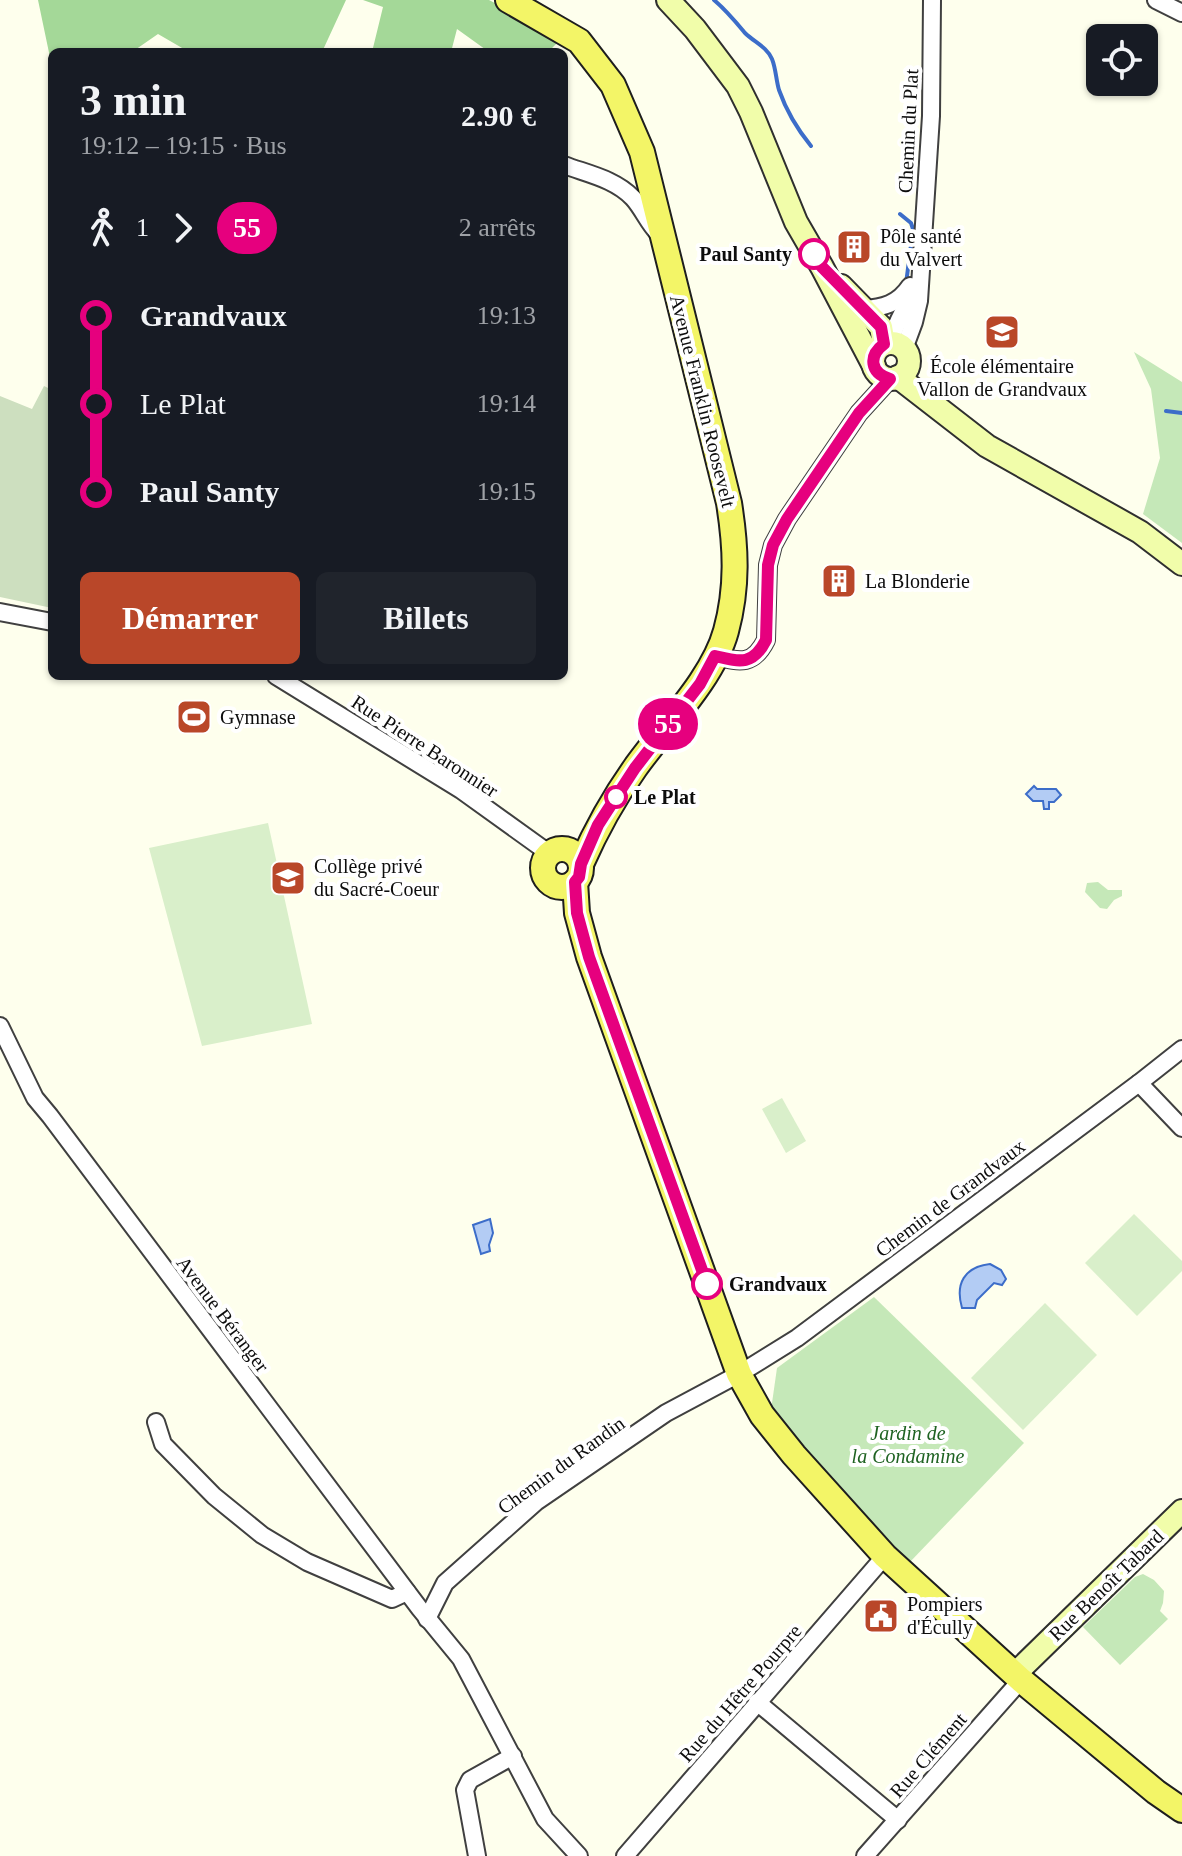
<!DOCTYPE html>
<html lang="fr">
<head>
<meta charset="utf-8">
<style>
	body { margin:0; font-family:Georgia,serif; background:#20242c; color:#f1f3f6; height:100vh; display:flex; flex-direction:column; font-size:30px; white-space:nowrap }
	* { box-sizing:border-box; margin:0 }
	p { font-size:26px; color:#9ea1a6 }
	.icon { flex:none; width:44px; height:44px; fill:none; stroke:currentColor; stroke-width:2; stroke-linecap:round; stroke-linejoin:round }
	.map { position:relative; flex:1; overflow:hidden }
	.drawer { position:absolute; left:48px; top:48px; width:520px; height:632px; display:flex; flex-direction:column; background:#171b24; border-radius:12px; box-shadow:0 2px 6px #0004 }
	.drawer>* { flex:none }
	.badge { padding:0 16px; border-radius:26px; font-size:28px; line-height:52px }
	.controls { position:absolute; left:1086px; top:24px; display:grid; gap:16px }
	.controls a { display:grid; place-items:center; width:72px; height:72px; border-radius:12px; background:#171b24; box-shadow:0 2px 6px #0004; font-size:40px }
	.map>.badge { position:absolute; translate:-50% -50%; box-shadow:0 0 0 4px #fff }
	.legs { display:flex; align-items:center; gap:12px; height:88px; padding:0 32px; font-size:26px }
	.legs p { margin-inline-start:auto }
	.summary { display:flex; align-items:center; justify-content:space-between; height:136px; padding:0 32px }
	h1 { font-size:44px; font-weight:700; line-height:60px }
	.action { display:flex; gap:16px; margin-top:auto; padding:16px 32px }
	.action a { flex:1; height:92px; border-radius:12px; background:#b94729; color:#fff; font-size:32px; font-weight:700; line-height:92px; text-align:center }
	.action a+a { background:#20242c; color:#f1f3f6 }
	ul { padding:0 32px; list-style:none }
	li { display:flex; align-items:center; gap:28px; height:88px; font-size:30px }
	li i { display:grid; place-items:center; width:12px; height:100%; margin:0 10px; background:currentColor }
	li i::after { content:''; width:20px; height:20px; margin:-10px; border:6px solid; border-radius:50%; background:#171b24 }
	li p { margin-inline-start:auto }
	li:first-child i { background:linear-gradient(#0000 50%,currentColor 0) }
	li:last-child i { background:linear-gradient(currentColor 50%,#0000 0) }
	.map>svg:first-child { display:block }
</style>
</head>
<body>
<div class="map">
<svg width="1182" height="1856" viewBox="0 0 1182 1856">
	<rect width="100%" height="100%" fill="#feffed"/>
	<g fill="#c5e8b8">
		<polygon points="1134,352 1182,382 1182,543 1143,514 1160,458 1151,389"/>
		<polygon points="1098,882 1108,890 1122,890 1122,896 1114,900 1107,909 1100,908 1085,892 1087,883"/>
		<path d="M874 1297 1024 1443 909 1563C859 1516 812 1465 771 1410L777 1368Z"/>
		<polygon points="1143,1574 1154,1580 1164,1591 1163,1603 1160,1611 1168,1619 1120,1665 1083,1627 1135,1577"/>
	</g>
	<g fill="#a4d898">
		<polygon points="38,0 346,0 322,52 189,52 158,34 132,52 52,52 52,67"/>
		<polygon points="363,0 489,0 562,38 548,52 489,52 457,29 451,52 372,52 383,7"/>
	</g>
	<polygon fill="#cddfbf" points="44,386 52,390 52,608 0,597 0,396 32,409"/>
	<g fill="#d9efca">
		<polygon points="268,823 312,1024 202,1046 149,848"/>
		<polygon points="782,1098 806,1141 786,1153 762,1109"/>
		<polygon points="1134,1214 1182,1261 1182,1271 1137,1316 1085,1263"/>
		<polygon points="1045,1303 1097,1355 1023,1430 971,1378"/>
	</g>
	<g fill="#b3ccf4" stroke="#3c6dc9" stroke-width="2">
		<polygon points="1034,786 1037,789 1056,789 1061,795 1054,802 1049,802 1049,809 1044,809 1043,801 1033,801 1026,794"/>
		<polygon points="490,1219 493,1233 489,1245 490,1251 481,1254 473,1225"/>
		<path d="M990 1264 1001 1270 1006 1279 1002 1285 994 1283 977 1300 975 1308H962C955 1284 964 1267 990 1264Z"/>
	</g>
	<g fill="none" stroke-linecap="round" stroke-linejoin="round">
		<g stroke="#3c6dc9" stroke-width="4">
			<path d="M714 0C726 10 735 21 745 33 754 42 767 47 772 59 776 69 776 80 779 90 786 110 798 130 811 146"/>
			<polyline points="900,214 911,223 913,229 906,284"/>
			<polyline points="1166,411 1182,413"/>
		</g>
		<defs>
			<g id="minor">
				<polyline points="1156,0 1182,13"/>
				<path d="M564 165C588 174 615 179 633 198 643 209 648 223 659 234"/>
				<path d="M863 309C883 308 898 304 910 286"/>
				<path d="M890 343C895 323 907 307 914 288"/>
				<polyline points="904,349 914,322 919,301 931,116 932,0"/>
				<polyline points="0,612 52,622"/>
				<path d="M715 656C740 662 753 666 766 640L768 565 773 545 787 519 859 413 890 379"/>
				<polyline points="276,676 461,790 550,854"/>
				<polyline points="0,1026 35,1098 50,1116 420,1609 461,1659 545,1819 579,1856"/>
				<polyline points="1139,1083 1182,1128"/>
				<polyline points="156,1422 163,1444 214,1496 262,1535 307,1562 392,1599 407,1592"/>
				<polyline points="427,1619 445,1583 536,1502 666,1413 739,1374 797,1338 1139,1083 1182,1049"/>
				<polyline points="757,1702 898,1820"/>
				<polyline points="477,1856 465,1790 470,1780 513,1756"/>
				<polyline points="625,1856 885,1556"/>
				<polyline points="865,1856 1021,1680"/>
			</g>
			<g id="secondary">
				<polyline points="668,0 695,29 738,86 751,112 796,222 822,267 874,366"/>
				<polyline points="841,286 881,327 884,344"/>
				<circle cx="891" cy="361" r="18"/>
				<polyline points="898,377 987,446 1140,532 1182,564"/>
				<polyline points="1015,1674 1182,1511"/>
			</g>
			<g id="primary">
				<path d="M508 0 579 41 613 85 642 152 729 503C736 547 738 587 726 631 713 679 664 727 635 768 613 799 596 830 581 864"/>
				<circle cx="562" cy="868" r="19"/>
				<polyline points="575,882 577,913 589,957 739,1374 762,1415 794,1455 885,1556 1021,1680 1156,1792 1182,1810"/>
			</g>
		</defs>
		<use href="#minor" stroke="#404040" stroke-width="20"/>
		<use href="#secondary" stroke="#2f2f2f" stroke-width="26"/>
		<use href="#primary" stroke="#1e1e1e" stroke-width="28"/>
		<use href="#minor" stroke="#fff" stroke-width="16"/>
		<use href="#secondary" stroke="#f1fdaa" stroke-width="22"/>
		<use href="#primary" stroke="#f3f567" stroke-width="24"/>
	</g>
	<g fill="none" stroke-linecap="round" stroke-linejoin="round">
		<defs>
			<path id="line-1" d="M707 1284 589 957 577 913 575 882 579 877 581 864 598 825 607 811 635 768 700 684 715 656C740 662 753 666 766 640L768 565 773 545 787 519 859 413 890 379C870 373 868 356 884 344L881 327 822 267 814 254"/>
		</defs>
		<use href="#line-1" stroke="#fff" stroke-width="18"/>
		<use href="#line-1" stroke="#e6007e" stroke-width="12"/>
	</g>
	<defs>
		<symbol id="building-square" viewBox="-11 -11 22 22"><rect x="-9" y="-9" width="18" height="18" rx="4" fill="#b94729" stroke="#fff"/><path d="M-4-6H4V6H1V3H-1V6H-4ZM-2.5-4.3h1.7v1.8h-1.7ZM.8-4.3h1.7v1.8H.8ZM-2.5-1h1.7V.8h-1.7ZM.8-1h1.7V.8H.8Z" fill="#fff"/></symbol>
		<symbol id="school-square" viewBox="-11 -11 22 22"><rect x="-9" y="-9" width="18" height="18" rx="4" fill="#b94729" stroke="#fff"/><path d="M0-5L7-2L0 1L-7-2ZM-4 1L0 2.5L4 1V4Q0 6-4 4Z" fill="#fff"/></symbol>
		<symbol id="stadium-square" viewBox="-11 -11 22 22"><rect x="-9" y="-9" width="18" height="18" rx="4" fill="#b94729" stroke="#fff"/><path d="M0-5a6.5 5 0 1 0 0 10a6.5 5 0 1 0 0-10ZM-3.5-1.8h7v3.6h-7Z" fill="#fff"/></symbol>
		<symbol id="civic-square" viewBox="-11 -11 22 22"><rect x="-9" y="-9" width="18" height="18" rx="4" fill="#b94729" stroke="#fff"/><path d="M-.6-6.5H3V-4.5H.6V-3L4-1V1h2V6H-6V1h2V-1L-.6-3ZM-1.2 2.5V6h2.4V2.5Z" fill="#fff"/></symbol>
	</defs>
	<g fill-rule="evenodd">
		<use href="#building-square" x="834" y="227" width="40" height="40"/>
		<use href="#school-square" x="982" y="312" width="40" height="40"/>
		<use href="#building-square" x="819" y="561" width="40" height="40"/>
		<use href="#stadium-square" x="174" y="697" width="40" height="40"/>
		<use href="#school-square" x="268" y="858" width="40" height="40"/>
		<use href="#civic-square" x="861" y="1596" width="40" height="40"/>
	</g>
	<g fill="#fff" stroke="#e6007e" stroke-width="4">
		<circle cx="814" cy="254" r="14"/>
		<circle cx="616" cy="797" r="10"/>
		<circle cx="707" cy="1284" r="14"/>
	</g>
	<g text-anchor="middle" dominant-baseline="central" stroke-width="8" stroke-linejoin="round" paint-order="stroke">
		<g font-size="20" fill="#0d0d0d" stroke="#fff">
			<text transform="translate(908 131) rotate(-87)">Chemin du Plat</text>
			<text transform="translate(703 401) rotate(76)">Avenue Franklin Roosevelt</text>
			<text transform="translate(425 746) rotate(33)">Rue Pierre Baronnier</text>
			<text transform="translate(950 1198) rotate(-37)">Chemin de Grandvaux</text>
			<text transform="translate(223 1314) rotate(53)">Avenue Béranger</text>
			<text transform="translate(561 1465) rotate(-36)">Chemin du Randin</text>
			<text transform="translate(1106 1585) rotate(-44)">Rue Benoît Tabard</text>
			<text transform="translate(740 1693) rotate(-49)">Rue du Hêtre Pourpre</text>
			<text transform="translate(928 1755) rotate(-49)">Rue Clément</text>
		</g>
		<g font-size="20" fill="#0d0d0d" stroke="#fff" text-anchor="start">
			<text x="880" y="236">Pôle santé<tspan x="880" dy="23">du Valvert</tspan></text>
			<text x="1002" y="366" text-anchor="middle">École élémentaire<tspan x="1002" dy="23">Vallon de Grandvaux</tspan></text>
			<text x="865" y="581">La Blonderie</text>
			<text x="220" y="717">Gymnase</text>
			<text x="314" y="866">Collège privé<tspan x="314" dy="23">du Sacré-Coeur</tspan></text>
			<text x="907" y="1604">Pompiers<tspan x="907" dy="23">d'Écully</tspan></text>
		</g>
		<g font-size="20" font-weight="bold" fill="#0d0d0d" stroke="#fff" text-anchor="start">
			<text x="792" y="254" text-anchor="end">Paul Santy</text>
			<text x="634" y="797">Le Plat</text>
			<text x="729" y="1284">Grandvaux</text>
		</g>
		<g font-size="20" font-style="italic" fill="#1f6322" stroke="#fff">
			<text x="908" y="1433">Jardin de<tspan x="908" dy="23">la Condamine</tspan></text>
		</g>
	</g>
</svg>
<div class="controls">
<a><svg class="icon" aria-label="locate" viewBox="0 0 24 24"><circle cx="12" cy="12" r="6"/><path d="M12 2v4M12 18v4M2 12h4M18 12h4"/></svg></a>
</div>
<b class="badge" style="left:668px;top:724px;background:#e6007e;color:#fff">55</b>
<section class="drawer">
<div class="summary"><div><h1>3 min</h1><p>19:12 – 19:15 · Bus</p></div><b>2.90 €</b></div>
<div class="legs"><svg class="icon" aria-label="walk" viewBox="0 0 24 24"><circle cx="13" cy="4" r="2"/><path d="M13 8l-2 6 4 7M11 14l-3 7M7 12l3-4h3l4 4"/></svg>1<svg class="icon" aria-label="forward" viewBox="0 0 24 24"><path d="M9 5l7 7-7 7"/></svg><b class="badge" style="background:#e6007e;color:#fff">55</b><p>2 arrêts</p></div>
<ul>
<li><i style="color:#e6007e"></i><b>Grandvaux</b><p>19:13</p></li>
<li><i style="color:#e6007e"></i><span>Le Plat</span><p>19:14</p></li>
<li><i style="color:#e6007e"></i><b>Paul Santy</b><p>19:15</p></li>
</ul>
<div class="action"><a>Démarrer</a><a>Billets</a></div>
</section>
</div>
</body>
</html>
